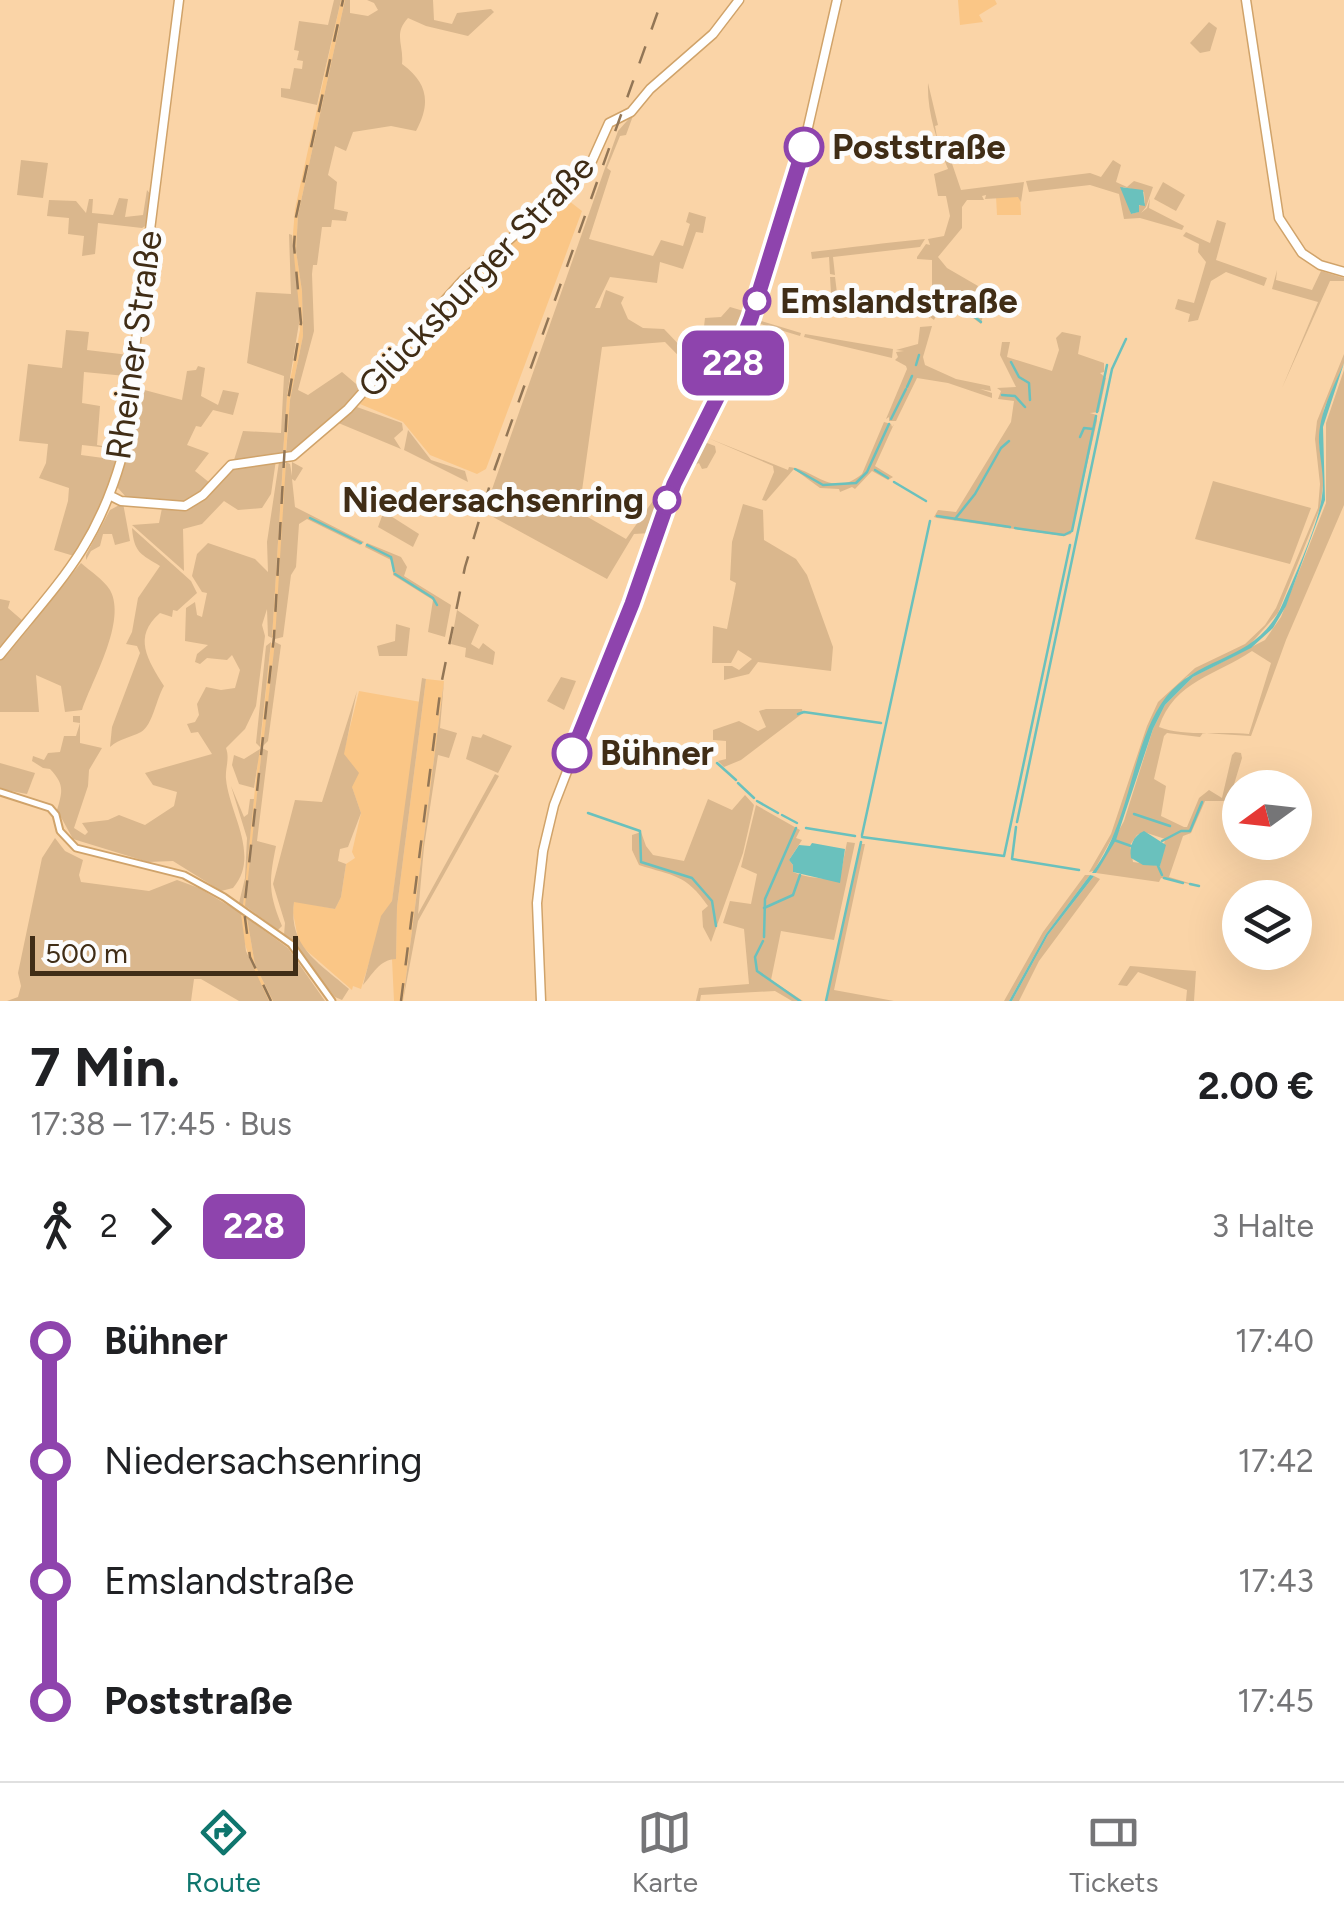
<!DOCTYPE html>
<html lang="de">
<head>
<meta charset="utf-8">
<style>
	body { margin:0; font-family:Figtree,sans-serif; background:#f6f6f6; color:#202124; height:100vh; display:flex; flex-direction:column; font-size:38px; white-space:nowrap }
	* { box-sizing:border-box; margin:0 }
	p { font-size:32px; color:#757577 }
	.icon { flex:none; width:55px; height:55px; fill:none; stroke:currentColor; stroke-width:2; stroke-linecap:round; stroke-linejoin:round }
	.map { position:relative; height:1001px; overflow:hidden }
	.panel { display:flex; flex-direction:column; background:#fff; flex:1 }
	.panel>* { flex:none }
	.badge { padding:0 20px; border-radius:15px; font-size:35px; line-height:65px }
	.needle { width:65px; rotate:255deg }
	.tools { position:absolute; left:1222px; top:770px; display:grid; gap:20px }
	.tools a { display:grid; place-items:center; width:90px; height:90px; border-radius:50%; background:#fff; box-shadow:0 10px 40px #0002; font-size:50px }
	.scale { position:absolute; left:30px; bottom:25px; width:268px; box-sizing:border-box; padding-left:10px; border:5px solid #402d16; border-top:0; font-size:28px; line-height:35px; white-space:nowrap; color:#402d16; -webkit-text-stroke:8px #fcfcfc; paint-order:stroke }
	.map>.badge { position:absolute; translate:-50% -50%; box-shadow:0 0 0 5px #fff }
	.legs { display:flex; align-items:center; gap:15px; height:110px; padding:0 30px; font-size:32px }
	.legs p { margin-inline-start:auto }
	.summary { display:flex; align-items:center; justify-content:space-between; height:170px; padding:0 30px }
	h1 { font-size:55px; font-weight:700; line-height:75px }
	ul { padding:0 30px; list-style:none }
	li { display:flex; align-items:center; gap:35px; height:120px; font-size:38px }
	li i { display:grid; place-items:center; width:15px; height:100%; margin:0 12px; background:currentColor }
	li i::after { content:''; width:25px; height:25px; margin:-12px; border:8px solid; border-radius:50%; background:#fff }
	li p { margin-inline-start:auto }
	li:first-child i { background:linear-gradient(#0000 50%,currentColor 0) }
	li:last-child i { background:linear-gradient(currentColor 50%,#0000 0) }
	.dock { display:flex; justify-content:space-around; align-items:center; height:140px; border-top:2px solid #e0e0e0; background:#fff; font-size:28px; color:#757577 }
	.dock a { display:grid; justify-items:center; gap:5px }
	.dock .selected { color:#0f766e }
	.map>svg:first-child { display:block }
</style>
</head>
<body>
<div class="map">
<svg width="1344" height="1001" viewBox="0 0 1344 1001">
	<rect width="100%" height="100%" fill="#fad4a7"/>
	<g fill="#fac686">
		<polygon points="341,0 345,0 298,215 296,251 302,291 303,336 290,400 286,452 283,453 287,396 300,330 292,246 295,209"/>
		<polygon points="958,0 995,0 997,4 979,15 983,22 960,25"/>
		<polygon points="1020,192 1021,215 997,215 996,196"/>
		<polygon points="564,197 582,211 486,469 477,474 430,455 403,422 360,404 460,291"/>
		<polygon points="283,464 286,464 282,562 276,637 272,637"/>
		<polygon points="271,643 275,644 264,743 260,747"/>
		<polygon points="426,679 444,681 403,1001 394,1001 392,959 396,958 397,907"/>
		<polygon points="359,691 421,702 391,908 379,930 361,989 353,986 352,990 299,944 293,913 294,901 335,909 341,897 346,864 355,858 352,852 361,813 342,759"/>
		<polygon points="262,748 247,892 248,910 243,906 244,892 259,751"/>
		<polygon points="241,913 247,918 255,965 273,1001 269,1001 254,973 244,941"/>
	</g>
	<g fill="#dab78d" fill-rule="evenodd">
		<polygon points="334,0 341,0 317,105 281,97 281,88 290,89 294,68 302,69 303,61 297,60 299,51 294,50 299,21 328,25"/>
		<path d="M345 0H350V13L368 16 378 10 374 3 367 0H433L434 20 452 24 457 13 491 9 494 12 468 36 426 26 408 18C393 34 404 45 402 64 428 83 431 103 416 131L391 126 353 132 346 151 335 146 328 175 337 182 334 209 348 212 346 221 332 220 331 227H322L317 265H313L312 274 314 331 298 390 308 395 342 372 362 389 292 453 286 454 290 400 303 336 302 291 296 251 298 215Z"/>
		<polygon points="1209,22 1217,28 1210,51 1200,53 1190,43"/>
		<path d="M928 83 938 125 935 126 937 137 944 140 961 190 1024 182 1021 202 1018 197 985 199 986 195 982 196 984 200H967L962 207V228L938 257 947 268 978 286 970 303 984 311 981 324 945 297 934 320 930 317 929 319 930 301 917 304 916 297 932 293V260L917 259V257L926 244 930 245 928 239 944 236 950 216 946 196H938L934 174 948 169C936 139 927 111 928 83Z"/>
		<polygon points="634,113 626,135 620,136 607,168 611,171 589,239 653,256 661,240 683,246 690,224 686,222 689,212 706,217 703,233 696,232 683,269 660,262 657,283 610,277 595,308 600,308 606,290 624,297 621,303 628,319 643,328 664,329 711,378 724,342 703,335 705,318 721,317 730,307 747,312 713,391 665,342 602,347 579,512 626,539 669,478 651,533 634,534 607,579 484,512 618,131"/>
		<polygon points="21,160 48,163 43,198 17,195"/>
		<path d="M1113 160 1121 165 1116 182 1127 187 1134 181 1153 187 1146 207 1141 213 1147 208 1150 198 1149 208 1184 226 1182 230 1140 218 1124 219 1119 194 1090 185 1029 192 1026 181 1090 173 1101 177ZM1123 187 1144 192 1145 203 1138 206V212L1131 214Z"/>
		<polygon points="1163,182 1185,195 1176,211 1154,199"/>
		<polygon points="147,190 151,195 147,225 142,228 98,223 95,254 82,256 84,236 68,234 69,218 47,216 49,200 76,201 86,213 89,199 93,199 92,213 113,215 119,198 128,199 125,217 143,215"/>
		<polygon points="1217,220 1226,223 1216,260 1267,278 1264,286 1226,272 1211,281 1198,320 1188,322 1190,314 1175,309 1178,299 1194,303 1206,262 1198,252 1199,244 1183,236 1186,232 1210,243"/>
		<polygon points="289,234 292,235 300,317 287,396 283,453 234,460 243,431 281,433 284,376 247,363 256,292 291,294"/>
		<path d="M925 239 920 247 833 257 835 275 830 274 829 257 812 259 811 252C853 247 884 243 925 239Z"/>
		<polygon points="1277,270 1276,280 1312,290 1321,271 1344,278 1344,281 1330,281 1282,388 1318,302 1272,289"/>
		<polygon points="830,277 835,277 837,293 889,304 913,299 913,305 891,309 882,305 815,297 815,293 831,293"/>
		<polygon points="755,319 801,333 800,336 757,323 738,381 747,385 733,390 721,411 716,412"/>
		<polygon points="932,326 923,357 925,365 956,379 990,386 991,391 980,389 992,393 992,398 948,383 917,378 896,421 889,421 889,417 886,419 907,369 906,366 895,360 898,357 896,352 904,351 896,350 918,344 920,327"/>
		<polygon points="66,330 89,332 87,350 129,355 126,376 84,372 82,403 100,406 97,445 118,449 82,445 81,455 118,460 121,451 98,519 89,538 74,556 54,550 68,501 69,488 39,478 46,463 48,444 19,441 28,364 62,368"/>
		<polygon points="1062,332 1081,336 1078,354 1104,363 1104,372 1100,373 1106,378 1099,412 1090,413 1097,415 1097,421 1071,534 1064,536 937,518 934,517 938,510 956,512 1011,422 1014,401 998,399 1001,391 997,388 1016,387 1000,355 1002,342 1010,342 1007,357 1052,371 1059,350 1056,338"/>
		<polygon points="805,334 893,349 892,358 804,337"/>
		<polygon points="1344,354 1344,363 1324,409 1319,442 1324,478 1320,508 1278,613 1248,647 1187,677 1154,718 1118,827 1094,871 1089,872 1111,834 1147,726 1158,702 1195,668 1245,644 1265,625 1276,608 1318,508 1320,484 1315,439 1317,421"/>
		<path d="M198 366 205 368 201 396 218 405 223 390 239 393 233 415 213 410 201 427 196 426 187 445 209 453 195 471 210 483C182 516 165 503 126 497L117 487 129 428 135 426 129 423 135 376 132 413 135 412 137 388 182 400 187 371 196 370Z"/>
		<path d="M1344 370V505L1286 640 1251 736 1203 733 1200 737 1167 733 1164 736 1154 779 1166 786 1161 816 1184 827H1187L1199 798 1209 790 1222 798 1232 755 1235 752 1241 753 1242 758 1229 801H1205L1191 833 1183 836 1169 877 1199 886 1161 878 1159 882 1096 873 1124 821 1153 729 1165 705 1193 677 1265 640 1281 617 1326 503V423ZM1252 651 1271 663 1249 734C1220 731 1183 737 1159 727 1174 681 1217 675 1252 651ZM1144 832 1165 839 1160 866 1133 862 1130 845 1137 835Z"/>
		<polygon points="354,406 402,423 403,430 394,438 401,449 336,422"/>
		<path d="M884 422 891 424 892 427 894 424 875 466 893 477 888 480 872 471 855 489 852 487 840 492 839 489 820 488 794 469 766 501 762 500 774 472 773 466 708 438 788 470 789 467C815 469 832 499 862 474Z"/>
		<polygon points="408,430 431,460 465,471 468,482 404,450"/>
		<polygon points="699,440 715,446 716,452 707,468 702,469 699,463 690,467 685,481 681,478"/>
		<polygon points="276,460 271,494 262,508 238,510 224,501 202,524 183,529 184,571 132,525 159,523 162,508 185,508 197,504 233,466"/>
		<path d="M279 462H283L272 638 268 636 267 609 262 625 265 636 256 706 245 729 226 748C230 759 225 768 226 779 229 813 261 856 233 888L221 891 173 861 148 862 73 839 57 810C63 790 64 784 50 769L43 768 32 761 33 756 44 760 48 753 60 752 64 736H76L80 723 73 722V716H80V743L102 748 89 770 88 786 74 828 85 835 88 832 82 823 108 820 119 815 145 825 174 806 177 792 153 785 145 773 212 754 198 732 191 733 187 724 195 722 199 715 197 704 206 687 221 690 235 688 240 670 232 655 227 660 207 658 200 664 195 662 197 654 208 645 185 641 186 608 195 602 197 615 202 617 207 593 202 592 192 576 197 554 208 543 255 559 268 572 267 542Z"/>
		<polygon points="286,462 290,464 292,476 292,462 303,468 295,481 292,479 295,507 364,542 360,545 307,519 299,524 296,567 291,575 283,637 275,639"/>
		<polygon points="1213,481 1311,508 1290,564 1195,539"/>
		<polygon points="123,503 130,541 115,545 112,534 103,534 100,546 91,551 86,560 86,555 110,510"/>
		<polygon points="743,504 763,510 764,540 796,559 807,575 833,647 831,671 758,662 749,674 724,680 724,666 732,666 739,670 752,659 738,650 731,663 712,663 713,626 727,629 736,583 730,580 732,542"/>
		<polygon points="386,513 419,534 413,547 378,527 382,516"/>
		<path d="M132 528 191 581 197 593 177 611 173 610 172 617 160 613C132 637 148 660 164 686 156 699 153 725 141 732 130 738 120 738 110 747L112 727 140 653 137 646 126 644 132 632 138 598 160 566C141 554 134 553 132 528Z"/>
		<polygon points="367,543 401,557 407,567 404,576 451,605 445,637 428,632 433,600 393,575 393,561 365,547"/>
		<path d="M81 563C91 572 103 579 110 590 127 621 93 678 82 710L65 712 61 686 36 675 39 712H0V660Z"/>
		<polygon points="0,599 10,601 8,608 23,621 0,648"/>
		<polygon points="457,610 479,625 471,644 479,649 483,643 495,652 493,665 465,657 466,648 451,644"/>
		<polygon points="396,624 410,628 407,656 379,656 377,646 395,641"/>
		<polygon points="271,642 260,743 260,747 256,743 266,646"/>
		<polygon points="275,642 281,645 268,741 263,746"/>
		<polygon points="561,677 576,681 564,710 547,701"/>
		<path d="M422 678 426 679 397 907 396 959C380 959 372 975 363 985L381 916 392 901Z"/>
		<polygon points="444,681 440,728 457,733 449,758 438,755 424,847 418,914 495,774 499,776 418,921 403,1001"/>
		<path d="M357 691 344 754 359 773 352 787 361 813 348 847 340 849 338 861 346 864 341 897 335 909 294 902C288 947 318 962 349 989L342 1000 335 997 284 935 285 923 273 884 295 800 322 802Z"/>
		<polygon points="766,709 802,709 803,713 741,760 724,767 718,761 726,759 726,741 713,740 713,730 739,721 758,731 766,727 759,711"/>
		<polygon points="483,734 512,746 498,773 466,759 472,736 481,738"/>
		<path d="M262 748 268 751 257 841 276 846C269 881 268 892 282 926L278 930 245 906Z"/>
		<polygon points="260,749 254,788 239,784 232,765 234,755 244,759"/>
		<polygon points="0,763 35,773 27,794 0,789"/>
		<polygon points="231,786 244,817 248,814 250,799 254,799 243,906 239,903 245,878 247,838"/>
		<path d="M745 795 754 805 743 853 711 942 703 927 702 911 708 906C686 874 673 876 639 865L632 850V835L641 832 646 846 653 855 684 861 708 799 732 810Z"/>
		<path d="M756 805 800 830 796 838 802 840 789 860 793 865V872C808 879 824 877 839 882L847 842 855 843 834 940 781 931 771 980 803 1001H792L775 991 701 995 700 1001H696L699 988 749 984 744 929 723 923 730 901 751 904 757 874 741 867Z"/>
		<polygon points="55,838 65,851 83,860 79,875 81,882 149,891 177,880 199,888 241,913 246,951 269,1001 239,1001 201,979 194,979 191,1001 7,1001 18,997 21,986 18,973 42,858"/>
		<polygon points="860,844 865,844 834,990 894,1001 826,1001"/>
		<polygon points="1085,875 1090,875 1046,934 1009,1001 1004,1001 1043,932"/>
		<polygon points="1094,876 1100,879 1039,961 1019,1001 1012,1001 1048,935"/>
		<polygon points="247,918 288,948 325,1001 273,1001 255,965"/>
		<polygon points="1130,966 1196,971 1194,1001 1186,1001 1187,990 1138,972 1127,986 1118,985"/>
	</g>
	<g fill="#6ac1bd">
		<polygon points="1120,187 1143,190 1145,206 1139,205 1139,212 1131,214"/>
		<path d="M1344 363 1323 427 1325 500 1286 606 1273 628 1251 648 1193 677 1165 705 1153 729 1116 840 1096 873H1092C1133 819 1130 744 1166 697 1201 653 1257 663 1283 603 1295 575 1318 526 1322 496 1325 478 1320 461 1319 443 1318 415 1333 388 1344 363Z"/>
		<path d="M1144 831 1166 845 1160 866 1143 865 1131 858C1129 846 1133 836 1144 831Z"/>
		<polygon points="812,843 845,849 840,883 793,872 793,865 789,860 799,845 810,846"/>
		<polygon points="1090,875 1094,876 1048,935 1012,1001 1009,1001 1046,934"/>
	</g>
	<g fill="none" stroke-linecap="round" stroke-linejoin="round">
		<g stroke="#6ac1bd" stroke-width="2.5">
			<polyline points="822,296 891,306 912,303"/>
			<polyline points="953,300 981,322"/>
			<polyline points="918,302 933,296"/>
			<polyline points="1011,362 1019,377 1029,383 1030,400"/>
			<polyline points="916,365 919,355"/>
			<polyline points="907,387 912,376"/>
			<polyline points="1002,395 1015,396 1025,407"/>
			<polyline points="1097,412 1107,365"/>
			<polyline points="891,419 906,389"/>
			<polyline points="1080,437 1084,428 1093,429"/>
			<polyline points="795,469 823,485 856,483 867,472 889,424"/>
			<polyline points="875,470 888,478"/>
			<polyline points="894,482 926,501"/>
			<polyline points="937,516 1010,527"/>
			<polyline points="310,518 361,543"/>
			<polyline points="955,519 975,494 1001,448 1009,441"/>
			<polyline points="1015,528 1064,535 1072,531 1096,416"/>
			<polyline points="367,545 391,557 394,571"/>
			<polyline points="395,574 433,598 437,605"/>
			<polyline points="798,714 804,712 881,723"/>
			<polyline points="717,763 736,780"/>
			<polyline points="738,783 754,798"/>
			<polyline points="757,801 778,813"/>
			<polyline points="588,813 640,831 641,862 692,878 712,901 716,926"/>
			<polyline points="1134,814 1170,826"/>
			<polyline points="782,815 797,823"/>
			<polyline points="1017,822 1112,369 1126,339"/>
			<polyline points="1016,827 1012,859 1079,870"/>
			<polyline points="806,828 855,836"/>
			<polyline points="862,835 930,521"/>
			<polyline points="862,837 1004,856 1070,545"/>
			<polyline points="1114,840 1131,846"/>
			<polyline points="1162,841 1181,831 1190,831 1202,802"/>
			<polyline points="1158,866 1162,875"/>
			<polyline points="1164,878 1183,883"/>
			<polyline points="1190,884 1199,886"/>
			<polyline points="764,908 793,895 800,875"/>
			<polyline points="764,937 765,899 796,828"/>
			<polyline points="763,941 755,957 757,971 800,1001"/>
			<polyline points="826,1001 861,842"/>
		</g>
		<defs>
			<polyline id="minor" points="0,792 50,808 56,815 60,831 76,848 184,875 224,897 291,944 332,1001"/>
			<g id="major">
				<polyline points="1246,0 1279,218 1302,253 1320,265 1344,272"/>
				<polyline points="111,496 121,501 185,506 203,495 231,465 293,456 348,409 463,280 587,172 609,123 631,112 650,89 713,34 739,0"/>
				<path d="M0 655C56 585 95 550 121 460L179 0"/>
				<polyline points="541,1001 537,903 543,851 554,805 632,604 673,484 729,374 751,318 798,171 837,0"/>
			</g>
		</defs>
		<use href="#minor" stroke="#d0a36a" stroke-width="9"/>
		<use href="#major" stroke="#d0a36a" stroke-width="11"/>
		<use href="#minor" stroke="#fff" stroke-width="5"/>
		<use href="#major" stroke="#fff" stroke-width="8"/>
		<g stroke="#927656" stroke-width="2.5" stroke-dasharray="18 18" stroke-linecap="butt">
			<polyline points="271,1001 250,957 244,910 274,637 287,407 301,323 294,246 296,217 343,0"/>
			<polyline points="401,1001 441,685 465,567 495,468 662,0"/>
		</g>
	</g>
	<g fill="none" stroke-linecap="round" stroke-linejoin="round">
		<defs>
			<polyline id="line-1" points="572,753 632,604 674,484 729,374 751,318 804,147"/>
		</defs>
		<use href="#line-1" stroke="#fff" stroke-width="22"/>
		<use href="#line-1" stroke="#8e44ad" stroke-width="15"/>
	</g>
	<g fill="#fff" stroke="#8e44ad" stroke-width="5">
		<circle cx="804" cy="147" r="18"/>
		<circle cx="757" cy="301" r="12"/>
		<circle cx="667" cy="500" r="12"/>
		<circle cx="572" cy="753" r="18"/>
	</g>
	<g text-anchor="middle" dominant-baseline="central" stroke-width="10" stroke-linejoin="round" paint-order="stroke">
		<g font-size="35" font-weight="bold" fill="#402d16" stroke="#fcfcfc" text-anchor="start">
			<text x="832" y="147">Poststraße</text>
			<text x="780" y="301">Emslandstraße</text>
			<text x="644" y="500" text-anchor="end">Niedersachsenring</text>
			<text x="600" y="753">Bühner</text>
		</g>
		<g font-size="35" fill="#402d16" stroke="#fcfcfc">
			<text transform="translate(476 276) rotate(-46)">Glücksburger Straße</text>
			<text transform="translate(134 345) rotate(-82)">Rheiner Straße</text>
		</g>
	</g>
</svg>
<div class="tools">
<a><svg class="needle" viewBox="-14 -14 28 28"><path d="M0-13l5 13h-10z" fill="#e53935"/><path d="M0 13l5-13h-10z" fill="#757577"/></svg></a>
<a><svg class="icon" aria-label="layers" viewBox="0 0 24 24"><path d="M12 4l9 5-9 5-9-5zM3 14l9 5 9-5"/></svg></a>
</div>
<div class="scale">500 m</div>
<b class="badge" style="left:733px;top:363px;background:#8e44ad;color:#fff">228</b>
</div>
<section class="panel">
<div class="summary"><div><h1>7 Min.</h1><p>17:38 – 17:45 · Bus</p></div><b>2.00 €</b></div>
<div class="legs"><svg class="icon" aria-label="walk" viewBox="0 0 24 24"><circle cx="13" cy="4" r="2"/><path d="M13 8l-2 6 4 7M11 14l-3 7M7 12l3-4h3l4 4"/></svg>2<svg class="icon" aria-label="forward" viewBox="0 0 24 24"><path d="M9 5l7 7-7 7"/></svg><b class="badge" style="background:#8e44ad;color:#fff">228</b><p>3 Halte</p></div>
<ul>
<li><i style="color:#8e44ad"></i><b>Bühner</b><p>17:40</p></li>
<li><i style="color:#8e44ad"></i><span>Niedersachsenring</span><p>17:42</p></li>
<li><i style="color:#8e44ad"></i><span>Emslandstraße</span><p>17:43</p></li>
<li><i style="color:#8e44ad"></i><b>Poststraße</b><p>17:45</p></li>
</ul>
</section>
<nav class="dock">
<a class="selected"><svg class="icon" aria-label="directions" viewBox="0 0 24 24"><path d="M12 3l9 9-9 9-9-9zM9 14v-3h6M13 9l2 2-2 2"/></svg>Route</a>
<a><svg class="icon" aria-label="map" viewBox="0 0 24 24"><path d="M3 6l6-2 6 2 6-2v14l-6 2-6-2-6 2zM9 4v14M15 6v14"/></svg>Karte</a>
<a><svg class="icon" aria-label="tickets" viewBox="0 0 24 24"><path d="M3 7h18v10H3zM15 7v10"/></svg>Tickets</a>
</nav>
</body>
</html>
